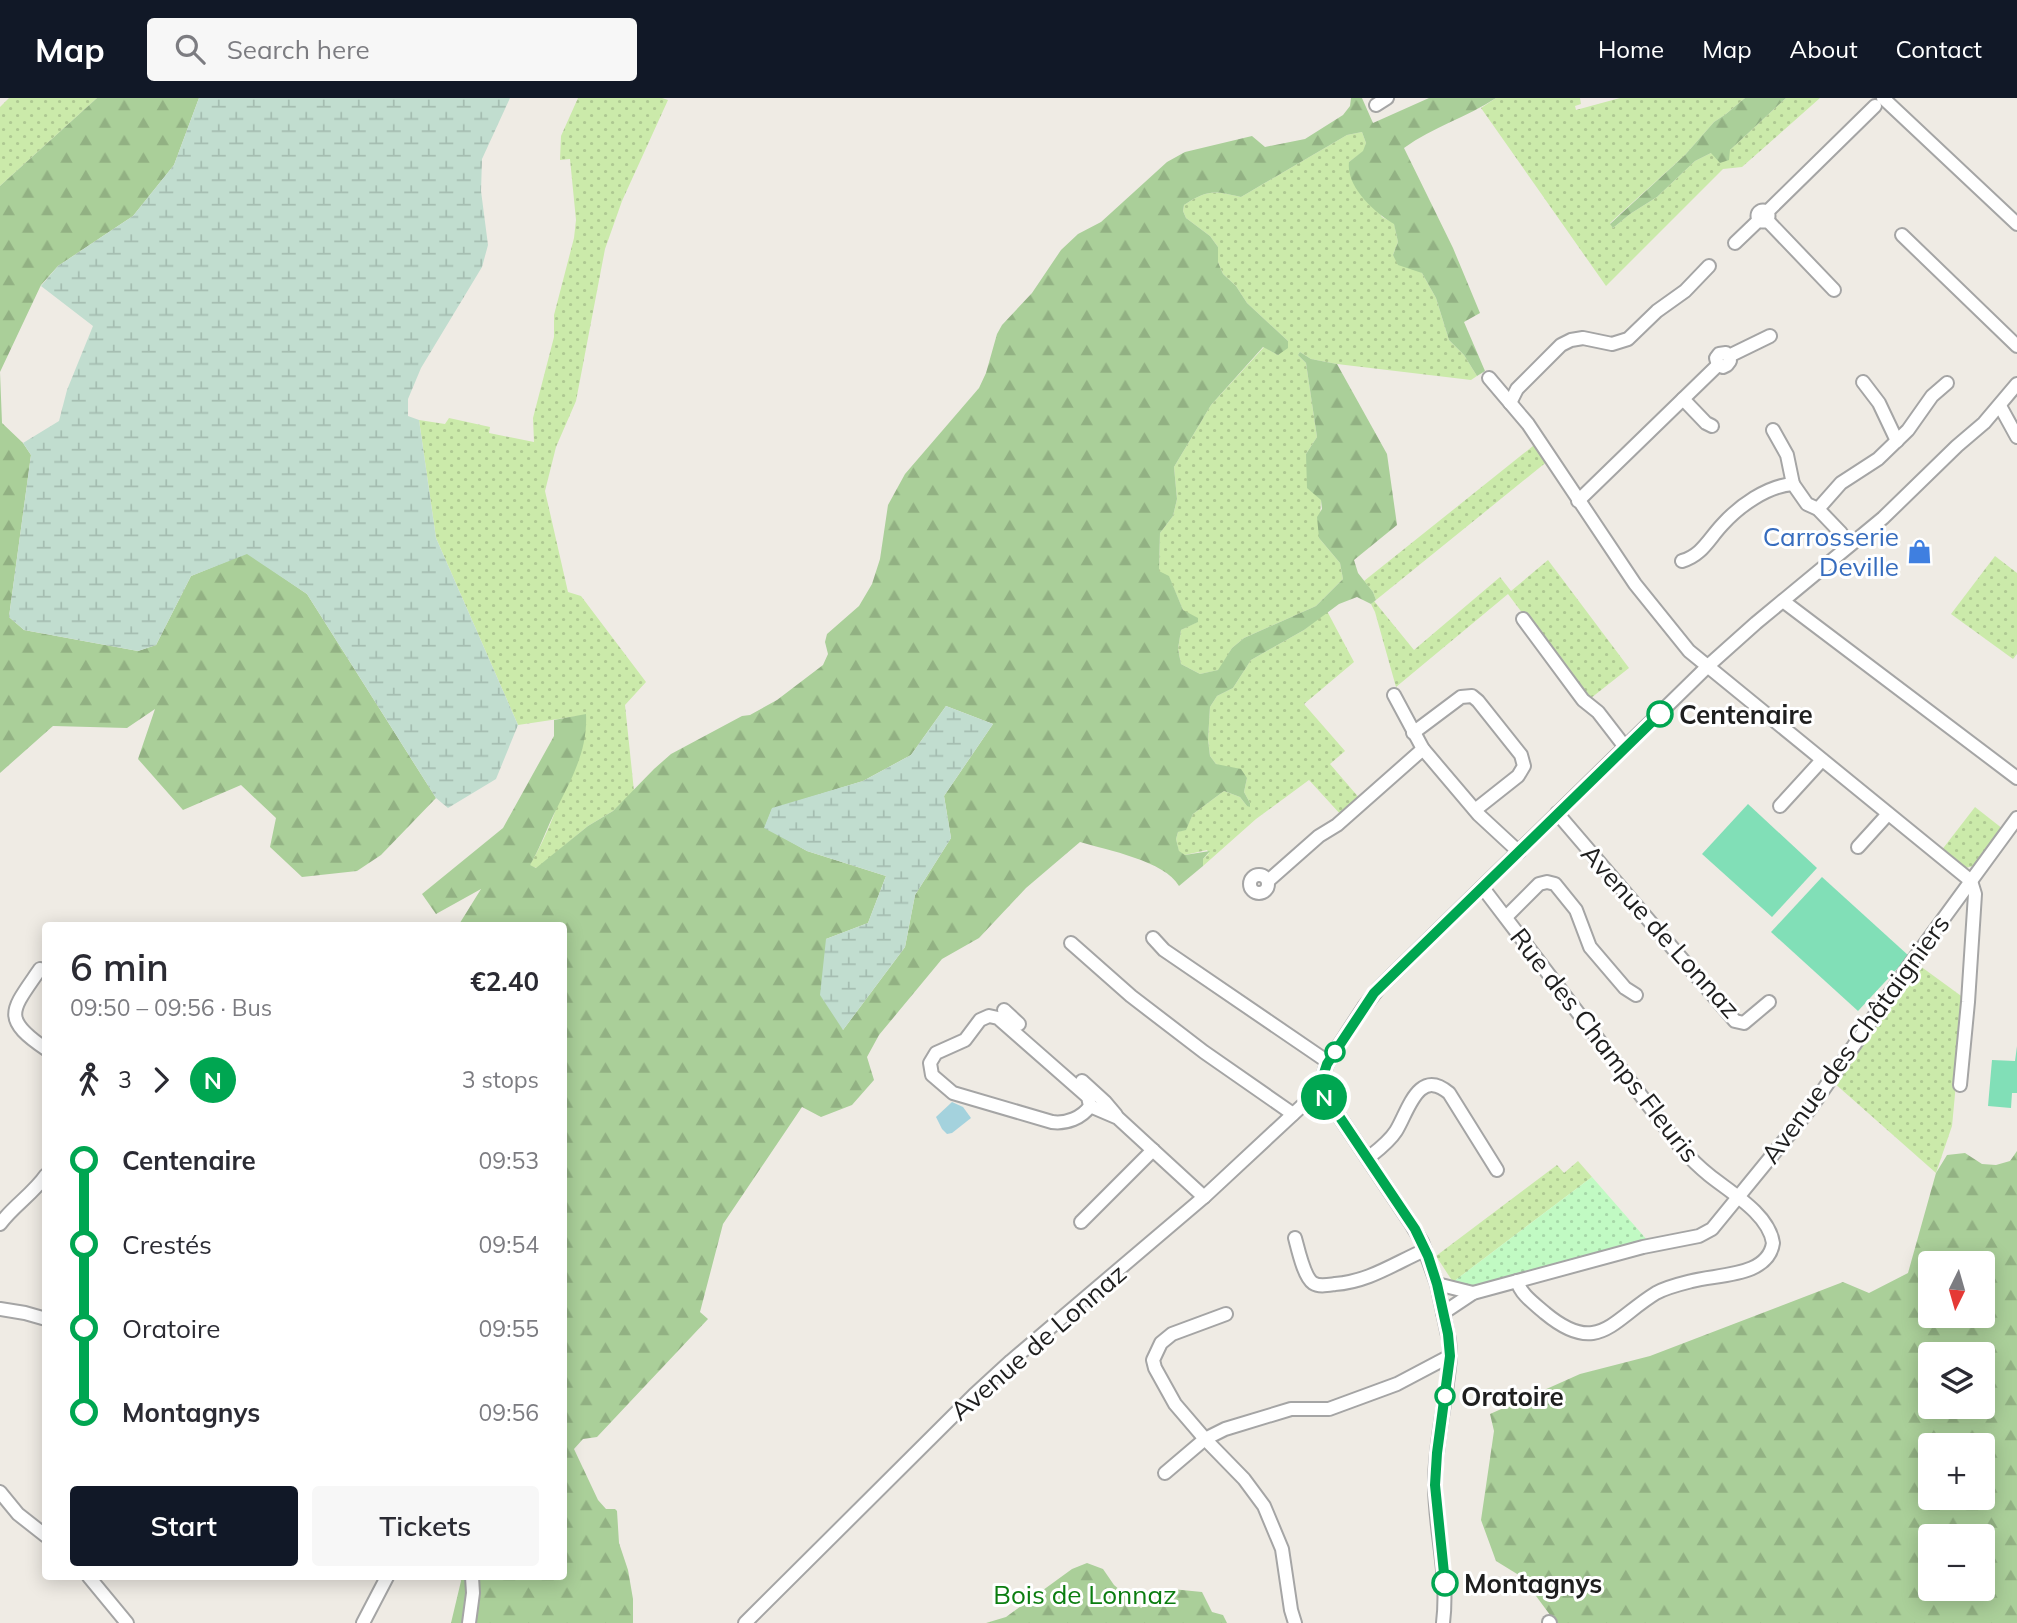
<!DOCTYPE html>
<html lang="en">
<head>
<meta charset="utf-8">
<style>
	body { margin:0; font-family:Mulish,sans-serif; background:#f7f7f7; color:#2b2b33; height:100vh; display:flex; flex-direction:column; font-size:26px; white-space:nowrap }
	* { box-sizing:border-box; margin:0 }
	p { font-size:23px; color:#7c7c81 }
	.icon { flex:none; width:38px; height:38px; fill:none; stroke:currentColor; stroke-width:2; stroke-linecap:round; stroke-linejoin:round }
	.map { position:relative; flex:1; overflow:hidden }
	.side { position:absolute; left:42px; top:824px; width:525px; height:658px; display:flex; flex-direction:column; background:#fff; border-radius:7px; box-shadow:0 4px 18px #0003 }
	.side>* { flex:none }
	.badge { padding:0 14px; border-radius:23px; font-size:24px; line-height:46px }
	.needle { width:46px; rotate:185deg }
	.fabs { position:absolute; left:1918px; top:1153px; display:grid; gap:14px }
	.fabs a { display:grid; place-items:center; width:77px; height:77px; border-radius:7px; background:#fff; box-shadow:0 4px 18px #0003; font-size:35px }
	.map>.badge { position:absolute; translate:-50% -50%; box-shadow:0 0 0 4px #fff }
	.legs { display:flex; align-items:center; gap:10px; height:77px; padding:0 28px; font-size:23px }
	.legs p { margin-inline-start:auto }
	.overview { display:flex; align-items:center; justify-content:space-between; height:119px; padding:0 28px }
	h1 { font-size:38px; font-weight:600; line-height:52px }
	.action { display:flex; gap:14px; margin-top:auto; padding:14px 28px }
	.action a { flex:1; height:80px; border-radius:7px; background:#111827; color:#fff; font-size:28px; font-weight:600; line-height:80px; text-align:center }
	.action a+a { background:#f7f7f7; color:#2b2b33 }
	ul { padding:0 28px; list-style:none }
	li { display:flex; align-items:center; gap:24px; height:84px; font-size:26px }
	li i { display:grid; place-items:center; width:10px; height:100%; margin:0 9px; background:currentColor }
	li i::after { content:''; width:18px; height:18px; margin:-9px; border:5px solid; border-radius:50%; background:#fff }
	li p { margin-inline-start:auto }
	li:first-child i { background:linear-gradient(#0000 50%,currentColor 0) }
	li:last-child i { background:linear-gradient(currentColor 50%,#0000 0) }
	header { display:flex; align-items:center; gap:42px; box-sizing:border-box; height:98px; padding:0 35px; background:#111827; color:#fff }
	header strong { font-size:33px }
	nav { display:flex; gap:38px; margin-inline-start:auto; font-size:24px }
	.search { width:490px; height:63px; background:#f7f7f7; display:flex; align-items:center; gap:18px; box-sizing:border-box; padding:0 24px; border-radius:7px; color:#7c7c81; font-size:26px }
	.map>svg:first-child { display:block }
</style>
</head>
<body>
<header>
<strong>Map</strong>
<div class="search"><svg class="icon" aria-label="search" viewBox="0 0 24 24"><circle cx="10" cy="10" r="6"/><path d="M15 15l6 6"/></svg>Search here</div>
<nav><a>Home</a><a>Map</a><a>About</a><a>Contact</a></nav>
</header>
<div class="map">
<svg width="2017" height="1525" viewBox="0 0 2017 1525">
	<defs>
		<pattern id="grass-dots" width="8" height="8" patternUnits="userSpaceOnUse" patternTransform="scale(1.75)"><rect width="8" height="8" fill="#cbeaaa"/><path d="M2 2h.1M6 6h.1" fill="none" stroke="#aec892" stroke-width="1.8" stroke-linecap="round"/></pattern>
		<pattern id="forest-firs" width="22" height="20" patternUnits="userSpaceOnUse" patternTransform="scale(1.75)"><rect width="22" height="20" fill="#aacf99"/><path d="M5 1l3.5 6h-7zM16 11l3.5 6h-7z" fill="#92b183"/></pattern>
		<pattern id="wetland-marsh" width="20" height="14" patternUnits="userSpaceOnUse" patternTransform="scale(1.75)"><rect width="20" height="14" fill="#c1ddcf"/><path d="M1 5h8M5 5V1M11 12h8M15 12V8" fill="none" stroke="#a5bdb1"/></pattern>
		<pattern id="park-dots" width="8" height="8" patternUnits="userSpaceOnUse" patternTransform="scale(1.75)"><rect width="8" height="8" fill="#c1fac3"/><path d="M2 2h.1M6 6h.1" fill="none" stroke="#a5d6a7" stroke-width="1.8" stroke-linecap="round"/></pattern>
	</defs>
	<rect width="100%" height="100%" fill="#efebe4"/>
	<g fill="url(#grass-dots)">
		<polygon points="9,0 97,0 0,88 0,9"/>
		<path d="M578 0H662L668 2 622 103 605 151 576 303 556 349 545 393 568 494 581 498 646 584 625 607 634 693 613 713 588 728 537 770 529 768C557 724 570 666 585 617L518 627 436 440 419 322 445 326 449 320 490 329 489 335 534 344 533 320 554 239V217L574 140 576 122 570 61 560 62 561 38Z"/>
		<polygon points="1496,0 1580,0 1581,6 1575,8 1576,12 1620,0 1745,0 1726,16 1714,24 1685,57 1610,125 1613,130 1630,116 1657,99 1695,63 1711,55 1730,52 1786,0 1820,0 1742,69 1723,71 1606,188 1481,10"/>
		<path d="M1362 34 1366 45 1364 53 1349 64 1382 119 1394 125 1398 144 1393 157 1422 175 1436 200 1449 242 1464 257 1477 278 1471 282 1337 266 1311 261 1300 254 1298 257 1306 265 1317 339 1306 356 1321 402 1319 440 1340 465 1343 481 1316 508 1244 540 1232 550 1219 572 1200 576 1181 566 1178 551 1181 532 1197 524 1183 512 1169 479 1159 474 1160 435 1173 418 1177 401 1174 369 1211 307 1264 249 1278 257 1288 243 1247 205 1236 188 1223 176 1218 164V149L1210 138 1186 120 1183 113 1184 107C1209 91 1214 93 1241 99L1347 37Z"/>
		<polygon points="1538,344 1549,362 1376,502 1373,494 1364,483"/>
		<polygon points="1995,458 2017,475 2017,556 2013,561 1951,516"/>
		<polygon points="1548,462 1629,570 1591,600 1587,601 1508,496 1396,589 1375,514 1371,506 1374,503 1414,552 1500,479 1511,493"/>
		<polygon points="1327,513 1354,564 1304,606 1345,653 1330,666 1361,702 1342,718 1309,682 1256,721 1203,768 1203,761 1209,755 1207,752 1185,757 1179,754 1176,741 1178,734 1186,731 1193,716 1224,693 1240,699 1247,708 1250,705 1244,694 1247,680 1216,666 1210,658 1208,642 1210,609 1217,598 1233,590 1251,562 1304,532"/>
		<polygon points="1975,709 2003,731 1977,767 1966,770 1941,753"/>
		<polygon points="1916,865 1964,900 1952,1028 1936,1075 1833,984"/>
		<polygon points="1578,1063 1592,1079 1453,1184 1436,1158 1557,1067 1564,1075"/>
	</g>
	<g fill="url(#forest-firs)" fill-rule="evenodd">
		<polygon points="97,0 199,0 174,67 133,118 58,168 41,187 0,274 2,325 23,345 31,357 9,519 24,532 138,553 156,547 191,478 247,455 307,496 436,700 381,757 357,773 302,779 270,749 276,720 241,687 183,712 138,661 155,611 127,630 53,628 0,675 0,88"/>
		<path d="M1351 0H1362L1373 25 1429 0H1496C1467 19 1433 29 1404 50L1453 150 1480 215 1464 224 1485 273 1477 278 1464 257 1449 242 1436 200 1422 175 1398 167 1393 157 1398 144 1394 126C1374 114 1346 89 1349 64L1363 53 1366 45 1362 34 1347 37 1241 99C1214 93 1209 91 1184 107L1183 113 1186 120 1210 138 1218 149V164L1223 176 1236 188 1247 205 1288 243V250L1278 257 1263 249 1211 307 1174 369 1177 401 1173 418 1160 435 1159 473 1169 478 1183 512 1198 520V524L1181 532 1178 551 1181 566 1200 576 1218 572 1232 550 1244 540 1316 508 1343 481 1340 465 1319 440 1317 419 1322 411 1321 402 1307 390 1306 356 1317 339 1306 265 1298 257 1300 254 1311 261 1337 266 1387 356 1397 427 1354 462 1358 475 1373 494 1376 502 1371 506 1357 499 1339 506 1304 532 1251 562 1233 590 1217 598 1210 609 1208 642 1210 658 1216 666 1241 671 1247 680 1244 694 1250 705V709L1247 708 1240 699 1224 693 1193 716 1186 732 1178 734 1176 741 1179 753 1185 757 1210 753 1203 761V768L1179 788C1165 763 1107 752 1080 744L1026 790 979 840 942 861 879 937 867 959 874 982 852 1007 821 1019 802 1009 723 1126 700 1214 708 1221 597 1339 583 1341 574 1351 598 1402 606 1411H615L617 1413 619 1445 628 1472 633 1501V1525H451L461 1483 460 1479H564V828H458L481 791 436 816 422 796 503 730 554 638V622L586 616C588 655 569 685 553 718 545 735 539 752 530 767L536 770 588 728 613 713 654 671 671 656 742 618 750 617 777 602 823 567 828 556 825 544 827 536 859 508 872 486 880 461 888 407 905 376 979 290 986 275 997 236 1002 227 1032 195 1061 152 1078 136 1101 124 1167 64 1185 54 1252 38 1265 49 1305 41 1343 17 1350 8ZM946 608 993 626 944 698 951 740 915 797 905 849 843 932 826 841 868 825 886 778 807 753 765 729 772 711 863 683 911 657Z"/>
		<polygon points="1745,0 1786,0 1730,52 1729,62 1720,65 1711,55 1695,63 1657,99 1630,116 1613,130 1610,126 1685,57 1714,24 1726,16"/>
		<path d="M2017 1053V1525H1556L1522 1479 1496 1463 1481 1422 1494 1333 1490 1316 1580 1276 1650 1258 1843 1184 1869 1195 1908 1175 1936 1075 1947 1057 1965 1055 1982 1066 1996 1067 2010 1063ZM1930 1166H1983V1218H1930ZM1930 1256H1983V1309H1930ZM1930 1348H1983V1400H1930ZM1930 1438H1983V1491H1930Z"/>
		<polygon points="1087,1465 1103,1471 1114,1487 1141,1510 1172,1491 1202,1494 1212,1514 1223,1517 1227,1525 986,1525 1006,1519 1072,1471"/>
	</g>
	<g fill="url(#wetland-marsh)">
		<polygon points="199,0 510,0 482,61 481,93 488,147 482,169 421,270 408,301 408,318 419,322 436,440 518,627 496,681 448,710 436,700 307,496 247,456 191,478 156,547 138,553 24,532 9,519 31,357 23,345 59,323 67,292 93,228 41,188 58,168 133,118 174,67"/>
		<polygon points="946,608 993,626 944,698 951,740 915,797 905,849 843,932 820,897 826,841 868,825 886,778 807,753 764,730 772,710 863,683 911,657"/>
	</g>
	<polygon fill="url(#park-dots)" points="1592,1079 1648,1143 1466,1190 1453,1184"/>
	<g fill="#81dfb7">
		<polygon points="1748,706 1817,770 1772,819 1702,756"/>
		<polygon points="1822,779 1909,858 1858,913 1771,834"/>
		<polygon points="2017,948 2017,995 2012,995 2011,1010 1988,1008 1992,962 2015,963"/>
	</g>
	<polygon fill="#a4d2dd" points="952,1004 963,1009 971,1020 952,1035 947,1036 942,1031 936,1019"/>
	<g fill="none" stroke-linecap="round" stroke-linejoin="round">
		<defs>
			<g id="minor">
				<polyline points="1883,0 2017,126"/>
				<polyline points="1376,7 1387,0"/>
				<circle cx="1763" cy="118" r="5.5"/>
				<polyline points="1767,114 1875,8"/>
				<polyline points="1767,122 1834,192"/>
				<polyline points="1902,137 2017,248"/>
				<polyline points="1735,145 1759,122"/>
				<polyline points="1718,267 1716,260 1719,256 1726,255 1729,258 1770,238"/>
				<polyline points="1489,280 1528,326 1635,486 1689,553 1971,783"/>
				<polyline points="1863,284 1879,305 1897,343"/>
				<polyline points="1683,301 1706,325 1712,328"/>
				<polyline points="1510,305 1517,291 1561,247 1571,242 1583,240 1612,246 1628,241 1657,213 1685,193 1709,168"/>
				<polyline points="2000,308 2017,339"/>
				<polyline points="1773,332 1787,357 1793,386"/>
				<polyline points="1578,403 1718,267 1723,269 1727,267 1730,263 1729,258"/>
				<polyline points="1818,411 1841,385 1878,361 1908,332 1932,298 1947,285"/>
				<path d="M1682 463C1702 457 1708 442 1722 427 1739 408 1767 388 1793 386L1807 406 1818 411 1841 435"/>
				<polyline points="1783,503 2017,680"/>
				<polyline points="1523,521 1583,602 1598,614 1625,649"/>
				<polyline points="1394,597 1423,651 1479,717 1519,754"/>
				<polyline points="1413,635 1461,599 1472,598 1478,603 1521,657 1524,668 1518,678 1475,712"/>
				<polyline points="1780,708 1822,662"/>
				<polyline points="1557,715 1735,923 1744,925 1769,904"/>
				<polyline points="1858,749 1888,716"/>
				<circle cx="1259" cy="786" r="9"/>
				<polyline points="1268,783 1319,738 1337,727 1423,651"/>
				<path d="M1483 790 1681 1050C1690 1060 1699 1069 1709 1077 1730 1094 1769 1116 1773 1145 1768 1179 1718 1176 1692 1183 1680 1186 1667 1189 1656 1195 1612 1222 1598 1259 1545 1215 1535 1206 1521 1197 1517 1183"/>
				<polyline points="1506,819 1539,786 1547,784 1555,786 1576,812 1590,849 1625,890 1636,897"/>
				<polyline points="1153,840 1164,852 1328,964"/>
				<polyline points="1071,845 1131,898 1204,954 1293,1016"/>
				<path d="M40 871C12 912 0 920 46 951"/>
				<polyline points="1004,912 1019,926"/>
				<polyline points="1082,983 1105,1004 1116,1017"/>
				<polyline points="1960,987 1968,904 1975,796 1971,783"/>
				<path d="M1318 993 1333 1009 1410 1124 1422 1144 1437 1186 1449 1242 1450 1258C1447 1301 1435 1343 1435 1386 1435 1434 1449 1476 1443 1525"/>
				<path d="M1090 1008C1082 1020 1066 1026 1052 1024L953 995 932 977 930 965 936 955 965 942 980 922 989 918 998 920 1088 999 1090 1008 1118 1020 1204 1099"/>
				<path d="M1368 1060C1378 1052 1389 1044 1396 1033 1408 1014 1418 969 1449 995L1497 1072"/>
				<polyline points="1081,1124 1153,1052"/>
				<path d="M0 1126C13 1108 33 1096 46 1077"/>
				<path d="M1295 1140C1298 1151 1304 1179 1313 1185 1319 1189 1328 1187 1335 1186 1368 1184 1395 1165 1425 1152"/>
				<polyline points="1437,1186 1473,1195"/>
				<polyline points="0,1211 25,1215 46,1221"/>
				<polyline points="1443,1215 1473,1195 1643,1149 1699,1138 1712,1131 1810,1011 1911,865 2017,720"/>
				<polyline points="1226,1216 1172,1236 1161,1245 1153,1262 1155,1270 1175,1306 1205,1341 1244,1381 1264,1408 1282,1451 1291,1512 1295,1525"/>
				<polyline points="1165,1375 1205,1341 1225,1331 1291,1311 1329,1311 1397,1286 1450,1258"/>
				<polyline points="0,1394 18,1416 46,1438"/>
				<polyline points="89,1479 127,1525"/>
				<polyline points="1549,1524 1550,1525"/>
				<polyline points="363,1525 387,1479"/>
				<polyline points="469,1525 473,1495 472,1479"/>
				<polyline points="745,1525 974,1297 1011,1263 1204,1099 1318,993 1327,966 1364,909 1378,891 1709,567 1756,525 1883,420 1957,348 1984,325 2017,286"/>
			</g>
		</defs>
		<use href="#minor" stroke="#a5a5a5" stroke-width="16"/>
		<use href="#minor" stroke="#fff" stroke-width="12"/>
	</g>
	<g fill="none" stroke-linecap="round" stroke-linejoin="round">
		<defs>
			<polyline id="line-1" points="1445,1485 1435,1387 1437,1355 1450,1258 1448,1236 1437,1186 1428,1158 1415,1131 1333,1009 1318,993 1327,966 1374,895 1660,616"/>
		</defs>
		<use href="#line-1" stroke="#fff" stroke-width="16"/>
		<use href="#line-1" stroke="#00a651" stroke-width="10"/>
	</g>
	<defs>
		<symbol id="shop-bare" viewBox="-9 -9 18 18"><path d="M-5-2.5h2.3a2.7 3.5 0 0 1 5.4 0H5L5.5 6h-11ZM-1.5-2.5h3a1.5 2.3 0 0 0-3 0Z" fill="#3f7fe0" stroke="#fff" stroke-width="2.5" paint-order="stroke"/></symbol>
	</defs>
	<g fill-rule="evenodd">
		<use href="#shop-bare" x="1902" y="436" width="35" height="35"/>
	</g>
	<g fill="#fff" stroke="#00a651" stroke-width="3.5">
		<circle cx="1660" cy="616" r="12"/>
		<circle cx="1335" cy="954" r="9"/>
		<circle cx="1445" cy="1298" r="9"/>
		<circle cx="1445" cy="1485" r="12"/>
	</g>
	<g text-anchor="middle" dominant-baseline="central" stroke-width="6" stroke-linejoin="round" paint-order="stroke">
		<g font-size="26" fill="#366cbe" stroke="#fff" text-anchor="end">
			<text x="1899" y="438">Carrosserie<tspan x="1899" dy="30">Deville</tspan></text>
		</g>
		<g font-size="26" font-weight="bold" fill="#1e1e1e" stroke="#fff" text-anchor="start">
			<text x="1679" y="616">Centenaire</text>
			<text x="1461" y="1298">Oratoire</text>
			<text x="1464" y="1485">Montagnys</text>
		</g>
		<g font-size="26" fill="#1e1e1e" stroke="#fff">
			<text transform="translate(1661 833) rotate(48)">Avenue de Lonnaz</text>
			<text transform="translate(1855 941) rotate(-54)">Avenue des Châtaigniers</text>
			<text transform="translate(1605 947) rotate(52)">Rue des Champs Fleuris</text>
			<text transform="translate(1038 1244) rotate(-41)">Avenue de Lonnaz</text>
		</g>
		<g font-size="26" fill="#0b7d10" stroke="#fff">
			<text x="1085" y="1496">Bois de Lonnaz</text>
		</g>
	</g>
</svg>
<div class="fabs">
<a><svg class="needle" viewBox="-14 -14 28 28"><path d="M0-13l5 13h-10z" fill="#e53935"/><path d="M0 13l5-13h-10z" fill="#7c7c81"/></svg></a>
<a><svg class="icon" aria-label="layers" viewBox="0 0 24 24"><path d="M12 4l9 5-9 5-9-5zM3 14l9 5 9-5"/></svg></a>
<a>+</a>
<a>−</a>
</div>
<b class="badge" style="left:1324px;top:999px;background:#00a651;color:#fff">N</b>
<section class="side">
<div class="overview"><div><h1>6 min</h1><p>09:50 – 09:56 · Bus</p></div><b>€2.40</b></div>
<div class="legs"><svg class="icon" aria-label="walk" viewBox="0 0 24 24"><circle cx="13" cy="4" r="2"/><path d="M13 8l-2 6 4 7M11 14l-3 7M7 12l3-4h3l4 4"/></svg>3<svg class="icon" aria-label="forward" viewBox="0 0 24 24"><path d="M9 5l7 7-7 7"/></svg><b class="badge" style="background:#00a651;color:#fff">N</b><p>3 stops</p></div>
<ul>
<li><i style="color:#00a651"></i><b>Centenaire</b><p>09:53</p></li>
<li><i style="color:#00a651"></i><span>Crestés</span><p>09:54</p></li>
<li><i style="color:#00a651"></i><span>Oratoire</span><p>09:55</p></li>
<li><i style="color:#00a651"></i><b>Montagnys</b><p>09:56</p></li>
</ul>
<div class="action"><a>Start</a><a>Tickets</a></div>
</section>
</div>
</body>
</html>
